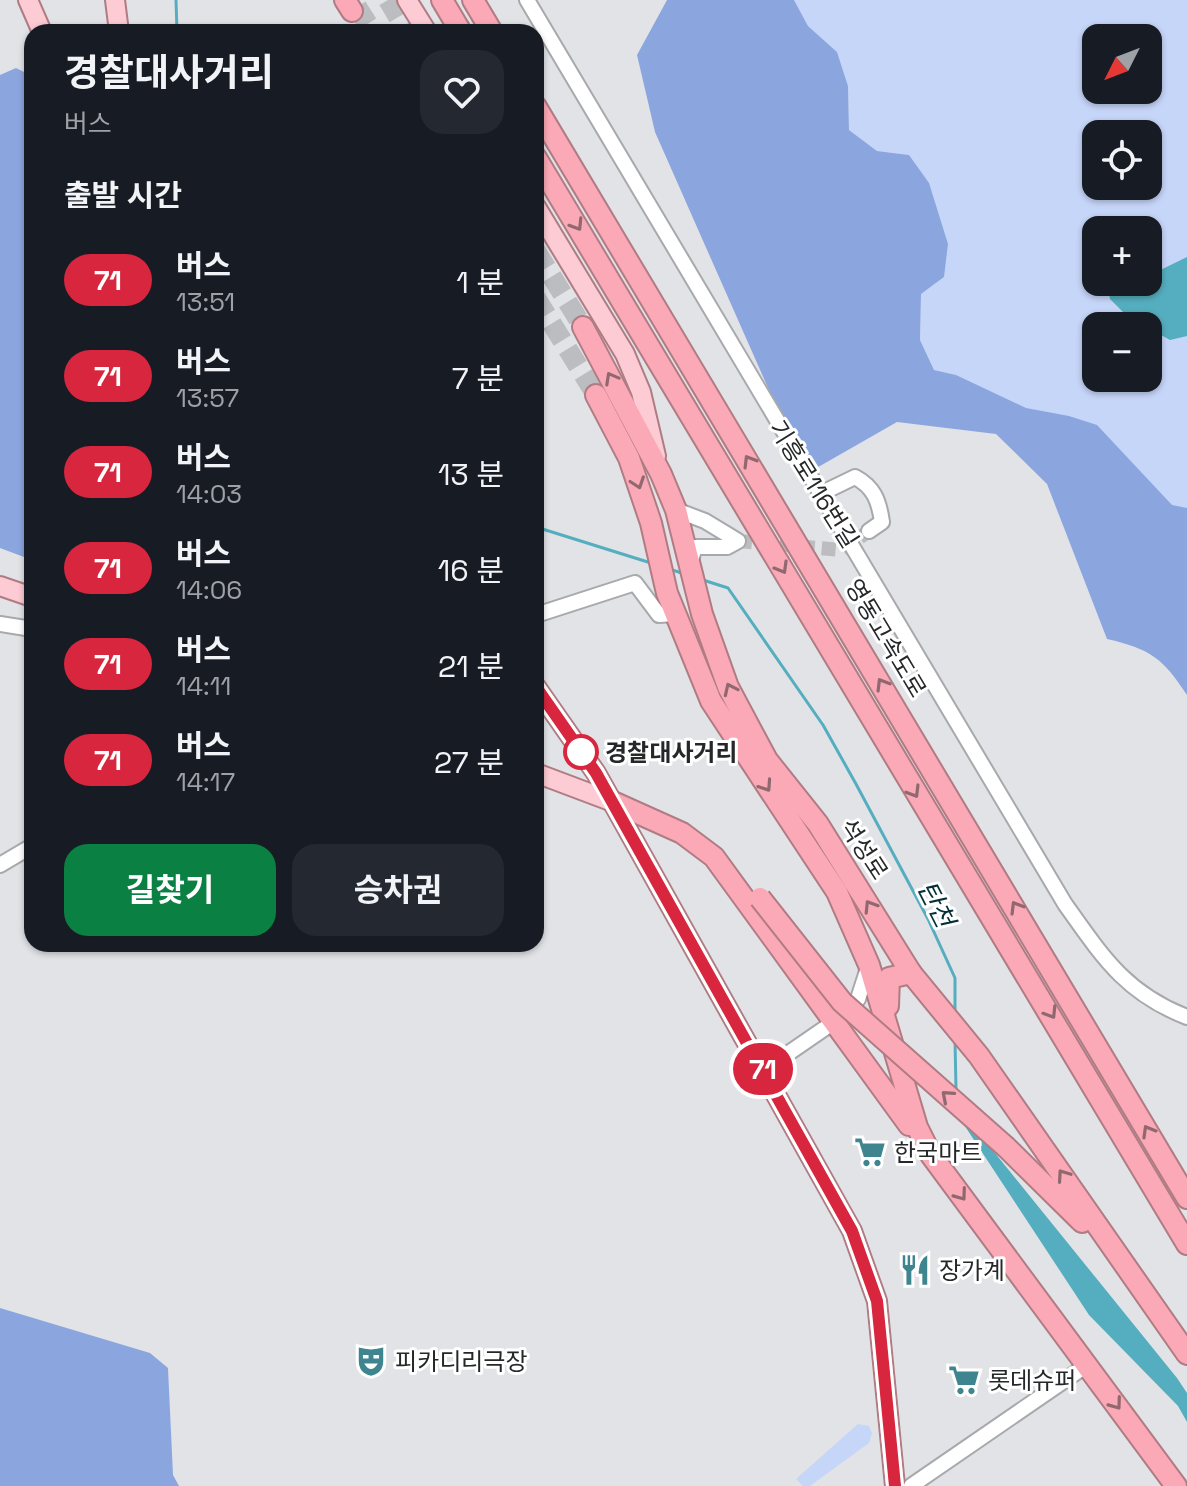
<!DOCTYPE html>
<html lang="ko">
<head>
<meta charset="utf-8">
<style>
	body { margin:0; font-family:"Space Grotesk","Noto Sans KR",sans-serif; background:#242831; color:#f1f3f6; height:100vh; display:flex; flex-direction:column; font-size:30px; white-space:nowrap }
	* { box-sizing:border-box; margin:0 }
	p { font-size:26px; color:#9ea1a6 }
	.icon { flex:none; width:44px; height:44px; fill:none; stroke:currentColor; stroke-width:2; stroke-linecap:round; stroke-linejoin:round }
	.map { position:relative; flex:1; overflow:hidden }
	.side { position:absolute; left:24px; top:24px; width:520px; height:928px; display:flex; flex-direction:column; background:#171b24; border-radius:24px; box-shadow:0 2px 6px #0004 }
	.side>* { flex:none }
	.badge { padding:0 16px; border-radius:26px; font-size:28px; line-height:52px }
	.needle { width:52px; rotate:228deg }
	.tools { position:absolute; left:1082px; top:24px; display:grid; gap:16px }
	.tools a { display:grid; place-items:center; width:80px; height:80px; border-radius:16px; background:#171b24; box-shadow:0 2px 6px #0004; font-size:40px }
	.map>.badge { position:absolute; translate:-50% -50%; box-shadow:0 0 0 4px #fff }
	h2 { padding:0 40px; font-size:30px; line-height:72px }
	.round { display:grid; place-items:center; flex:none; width:84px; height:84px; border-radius:24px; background:#242831 }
	.overview { display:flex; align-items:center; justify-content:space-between; height:136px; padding:0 40px }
	h1 { font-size:38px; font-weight:700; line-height:60px }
	.action { display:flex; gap:16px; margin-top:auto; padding:16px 40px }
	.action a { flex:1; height:92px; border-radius:24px; background:#0b8043; color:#fff; font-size:32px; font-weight:700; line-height:92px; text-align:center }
	.action a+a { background:#242831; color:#f1f3f6 }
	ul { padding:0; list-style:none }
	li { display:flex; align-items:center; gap:24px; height:96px; padding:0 40px }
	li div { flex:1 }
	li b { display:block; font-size:30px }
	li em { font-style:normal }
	li .badge { min-width:88px; font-weight:700; text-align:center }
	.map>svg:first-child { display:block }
</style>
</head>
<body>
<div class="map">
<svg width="1187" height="1486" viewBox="0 0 1187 1486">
	<rect width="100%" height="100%" fill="#e2e3e6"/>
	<g fill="#c6d6f9" fill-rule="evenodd">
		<path d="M794 0H1187V632L1089 485 956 375 934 370 920 340 921 294 944 277 909 155 877 151 849 130 848 86 837 52 808 26ZM1096 38H1148V90H1096ZM1096 134H1148V186H1096ZM1096 230H1148V282H1096ZM1096 326H1148V378H1096Z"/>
		<polygon points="858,1424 869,1426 872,1433 869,1443 810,1486 803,1486 796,1479"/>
	</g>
	<g fill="#8ba6df">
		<path d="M667 0H794L808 26 837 52 848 86 849 130 877 151 909 155 929 183 948 244 944 277 921 294 920 340 934 370 956 375 1026 408 1069 416 1097 425 1172 505 1187 508V695C1163 658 1150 649 1107 639L1047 484 996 434 897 422 806 474 655 132 637 55Z"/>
		<polygon points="16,68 32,76 32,560 0,548 0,75"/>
		<polygon points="0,1308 150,1353 168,1368 173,1475 179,1486 0,1486"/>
	</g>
	<g fill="#55aebf">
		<polygon points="1187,257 1187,336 1170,340 1127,316 1110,299 1107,283 1148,282 1148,276"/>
		<polygon points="956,1088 965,1116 1177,1378 1187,1393 1187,1422 1178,1406 1089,1315 953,1108"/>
	</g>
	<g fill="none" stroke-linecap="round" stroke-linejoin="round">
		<g stroke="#55aebf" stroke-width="3">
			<polyline points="176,0 177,32"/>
			<polyline points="536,527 651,563"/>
			<polyline points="669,569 685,574"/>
			<polyline points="703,580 728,588 823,725 856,784 928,919 955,978 955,1013"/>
			<polyline points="955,1040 956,1089"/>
		</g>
		<polyline stroke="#bcbdc0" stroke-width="14" stroke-dasharray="14 7" stroke-linecap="butt" points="738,541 842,550 869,531"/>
		<g stroke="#bcbdc0" stroke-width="20" stroke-dasharray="20 10" stroke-linecap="butt">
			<polyline points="388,0 407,32"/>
			<polyline points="357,7 373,32"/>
			<polyline points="536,251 583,327"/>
			<polyline points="536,298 596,395"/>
		</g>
		<defs>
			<g id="minor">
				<path d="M527 0 1065 904C1102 956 1125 993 1187 1017"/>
				<path d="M820 494 855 477C874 487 879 501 882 522L869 531"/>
				<polyline points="676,510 705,521 738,541 727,547 695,547 692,557"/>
				<polyline points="536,615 635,583 659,615 675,614"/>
				<polyline points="0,624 32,629"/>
				<polyline points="0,865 32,846"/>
				<polyline points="764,1070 828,1026 858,999 869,965"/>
				<polyline points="911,1486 1087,1365"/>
			</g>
			<g id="major">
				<polyline points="28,0 42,32"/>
				<polyline points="115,0 119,32"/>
				<polyline points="407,0 427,32"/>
				<polyline points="536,207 625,354 641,392 656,456"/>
				<polyline points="0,586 32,597"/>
				<polyline points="536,687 596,773 852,1231 877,1301 895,1486"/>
				<polyline points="536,773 613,802"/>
			</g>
			<g id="highway">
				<polyline points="345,0 352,11"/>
				<polyline points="442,0 461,32"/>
				<polyline points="473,0 492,32"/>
				<polyline points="536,107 1187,1198"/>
				<polyline points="536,158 1187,1244"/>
				<polyline points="583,327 661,474 676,510 702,614 728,687 767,760 818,824 911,973 979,1056 1187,1354"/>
				<polyline points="596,395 629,458 651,523 667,593 711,701 837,892 869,965 917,1127 931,1155 1176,1486"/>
				<polyline points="613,802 682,833 714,857 909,1125"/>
				<polyline points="888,1006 889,978 911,973"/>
				<polyline points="1006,1147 1082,1222"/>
			</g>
		</defs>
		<use href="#minor" stroke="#a7a9ac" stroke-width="18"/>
		<use href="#major" stroke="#b07c84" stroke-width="22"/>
		<use href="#highway" stroke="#b07c84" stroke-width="24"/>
		<use href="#minor" stroke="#fff" stroke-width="14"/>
		<use href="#major" stroke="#fdcbd3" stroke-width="18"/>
		<use href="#highway" stroke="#fba9b6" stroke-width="20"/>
		<defs>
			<polyline id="highway-bridge" points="760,898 842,1002 1006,1147"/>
		</defs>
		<use href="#highway-bridge" stroke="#b07c84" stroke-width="24" stroke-linecap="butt"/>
		<use href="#highway-bridge" stroke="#fba9b6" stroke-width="20"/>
	</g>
	<defs><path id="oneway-chevron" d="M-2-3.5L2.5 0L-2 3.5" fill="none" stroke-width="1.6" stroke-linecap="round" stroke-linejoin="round" transform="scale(2)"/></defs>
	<g stroke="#90686f">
		<use href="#oneway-chevron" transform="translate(577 225) rotate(58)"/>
		<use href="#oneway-chevron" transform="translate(611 378) rotate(-119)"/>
		<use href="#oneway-chevron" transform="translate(749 461) rotate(-121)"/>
		<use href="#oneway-chevron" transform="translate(638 483) rotate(71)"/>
		<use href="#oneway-chevron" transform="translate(782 568) rotate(60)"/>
		<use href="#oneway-chevron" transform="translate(882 684) rotate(-121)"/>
		<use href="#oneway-chevron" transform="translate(730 689) rotate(-115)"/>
		<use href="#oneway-chevron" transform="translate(766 786) rotate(56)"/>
		<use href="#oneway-chevron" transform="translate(914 792) rotate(59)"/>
		<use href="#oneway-chevron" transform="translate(870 906) rotate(-122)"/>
		<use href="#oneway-chevron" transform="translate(1016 907) rotate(-121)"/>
		<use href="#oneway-chevron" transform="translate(1051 1013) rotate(58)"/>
		<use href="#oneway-chevron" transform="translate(947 1096) rotate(-139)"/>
		<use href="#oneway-chevron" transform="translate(1148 1131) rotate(-120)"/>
		<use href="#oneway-chevron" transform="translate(1063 1175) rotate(-125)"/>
		<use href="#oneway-chevron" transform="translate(961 1195) rotate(54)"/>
		<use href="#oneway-chevron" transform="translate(1116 1404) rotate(54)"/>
	</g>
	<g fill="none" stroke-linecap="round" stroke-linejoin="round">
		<defs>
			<polyline id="line" points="536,687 596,773 852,1231 877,1301 895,1486"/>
		</defs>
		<use href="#line" stroke="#fff" stroke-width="18"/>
		<use href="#line" stroke="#d7263d" stroke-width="12"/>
	</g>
	<defs>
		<symbol id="supermarket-bare" viewBox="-9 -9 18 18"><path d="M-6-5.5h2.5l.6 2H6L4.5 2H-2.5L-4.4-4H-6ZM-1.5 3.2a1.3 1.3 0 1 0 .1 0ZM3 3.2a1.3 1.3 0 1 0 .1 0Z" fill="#3f8590" stroke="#fff" stroke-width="2.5" paint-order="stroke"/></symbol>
		<symbol id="restaurant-bare" viewBox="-9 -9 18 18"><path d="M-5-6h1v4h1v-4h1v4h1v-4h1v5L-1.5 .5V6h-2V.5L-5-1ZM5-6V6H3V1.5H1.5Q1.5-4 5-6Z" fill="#3f8590" stroke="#fff" stroke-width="2.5" paint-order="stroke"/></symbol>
		<symbol id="theatre-bare" viewBox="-9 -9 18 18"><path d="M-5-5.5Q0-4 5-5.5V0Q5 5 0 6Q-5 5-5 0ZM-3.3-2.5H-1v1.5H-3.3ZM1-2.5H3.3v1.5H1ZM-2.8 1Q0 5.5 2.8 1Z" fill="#3f8590" stroke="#fff" stroke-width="2.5" paint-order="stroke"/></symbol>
	</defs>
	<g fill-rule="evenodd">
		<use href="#supermarket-bare" x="848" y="1130" width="44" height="44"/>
		<use href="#restaurant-bare" x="893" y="1248" width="44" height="44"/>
		<use href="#theatre-bare" x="349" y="1339" width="44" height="44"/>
		<use href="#supermarket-bare" x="942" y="1358" width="44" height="44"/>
	</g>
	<circle fill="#fff" stroke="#d7263d" stroke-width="4" cx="581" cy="752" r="16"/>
	<g text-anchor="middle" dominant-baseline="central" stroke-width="6" stroke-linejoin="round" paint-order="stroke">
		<g font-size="24" fill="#262728" stroke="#fff">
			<text transform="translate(814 484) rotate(58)">기흥로116번길</text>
			<text transform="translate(886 638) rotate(59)">영동고속도로</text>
			<text transform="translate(864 849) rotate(57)">석성로</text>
		</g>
		<g font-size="24" font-weight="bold" fill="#262728" stroke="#fff" text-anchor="start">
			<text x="605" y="752">경찰대사거리</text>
		</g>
		<g font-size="24" fill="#262728" stroke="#fff" text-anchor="start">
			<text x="894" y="1152">한국마트</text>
			<text x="939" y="1270">장가계</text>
			<text x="395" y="1361">피카디리극장</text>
			<text x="988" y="1380">롯데슈퍼</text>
		</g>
		<g font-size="26" font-style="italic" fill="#043038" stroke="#fff">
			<text transform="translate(936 904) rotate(63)">탄천</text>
		</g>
	</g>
</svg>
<div class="tools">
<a><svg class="needle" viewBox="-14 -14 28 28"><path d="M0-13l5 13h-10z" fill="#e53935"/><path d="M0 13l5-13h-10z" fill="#9ea1a6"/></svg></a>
<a><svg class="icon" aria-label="locate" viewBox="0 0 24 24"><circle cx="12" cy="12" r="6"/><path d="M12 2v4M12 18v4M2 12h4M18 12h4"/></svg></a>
<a>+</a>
<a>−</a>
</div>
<b class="badge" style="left:763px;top:1069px;background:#d7263d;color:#fff">71</b>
<section class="side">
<div class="overview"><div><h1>경찰대사거리</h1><p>버스</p></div><a class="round"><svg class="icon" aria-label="heart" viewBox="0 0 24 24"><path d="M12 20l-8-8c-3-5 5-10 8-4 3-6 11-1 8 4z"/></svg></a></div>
<h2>출발 시간</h2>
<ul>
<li><span class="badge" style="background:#d7263d;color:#fff">71</span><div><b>버스</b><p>13:51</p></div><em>1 분</em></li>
<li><span class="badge" style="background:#d7263d;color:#fff">71</span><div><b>버스</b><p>13:57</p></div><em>7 분</em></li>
<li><span class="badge" style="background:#d7263d;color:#fff">71</span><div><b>버스</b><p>14:03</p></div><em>13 분</em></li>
<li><span class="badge" style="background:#d7263d;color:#fff">71</span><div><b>버스</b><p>14:06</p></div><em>16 분</em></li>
<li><span class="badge" style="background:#d7263d;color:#fff">71</span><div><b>버스</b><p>14:11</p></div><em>21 분</em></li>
<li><span class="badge" style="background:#d7263d;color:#fff">71</span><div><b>버스</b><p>14:17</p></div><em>27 분</em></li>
</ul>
<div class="action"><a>길찾기</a><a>승차권</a></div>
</section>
</div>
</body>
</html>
